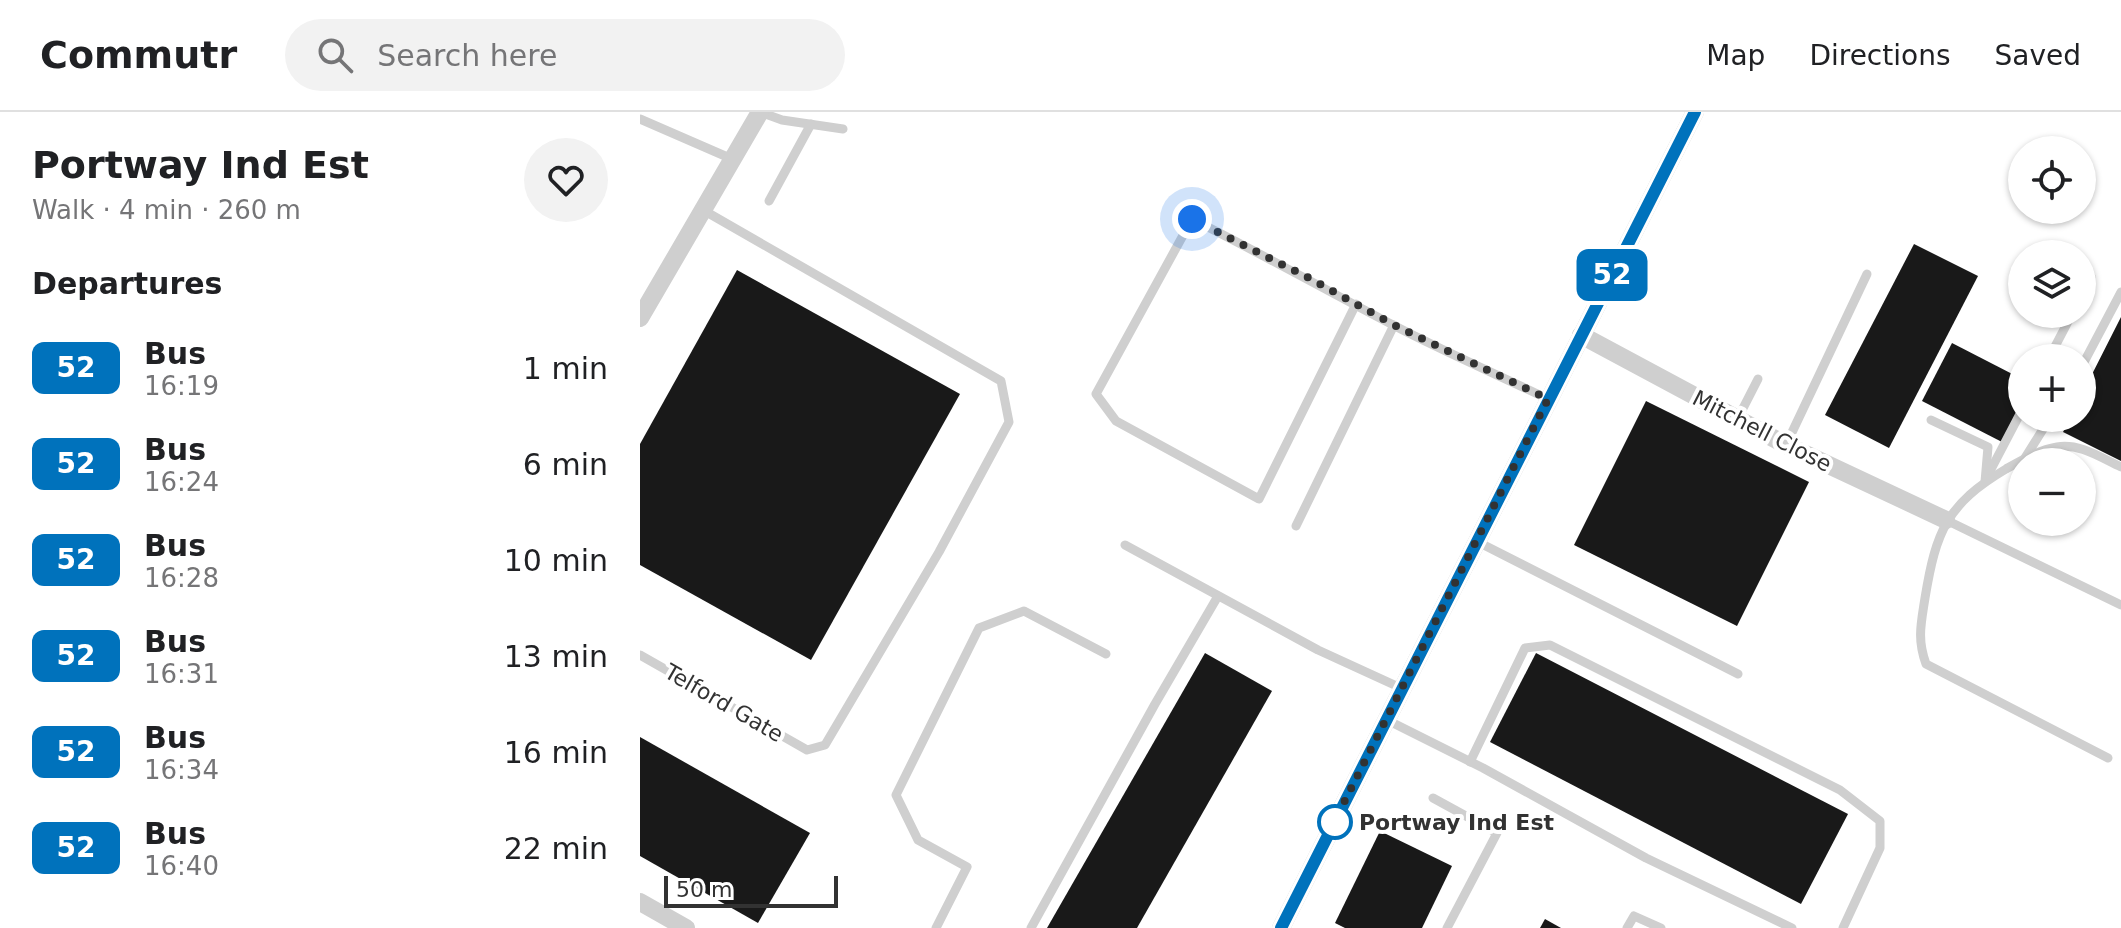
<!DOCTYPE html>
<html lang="en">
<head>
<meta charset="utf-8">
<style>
	body { margin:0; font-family:"DejaVu Sans",sans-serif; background:#f2f2f2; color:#202124; height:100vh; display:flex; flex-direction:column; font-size:30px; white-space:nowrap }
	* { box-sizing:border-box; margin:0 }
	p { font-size:26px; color:#757577 }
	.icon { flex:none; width:44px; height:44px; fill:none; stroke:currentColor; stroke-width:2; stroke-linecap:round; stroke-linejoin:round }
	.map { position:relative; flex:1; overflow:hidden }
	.details { display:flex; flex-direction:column; background:#fff; width:640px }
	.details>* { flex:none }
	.badge { padding:0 16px; border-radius:12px; font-size:28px; line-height:52px }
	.buttons { position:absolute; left:1368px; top:24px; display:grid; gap:16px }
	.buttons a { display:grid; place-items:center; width:88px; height:88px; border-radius:50%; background:#fff; box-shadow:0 2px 6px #0004; font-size:40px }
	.scale { position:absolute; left:24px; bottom:20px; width:174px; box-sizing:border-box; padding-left:8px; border:4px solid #323232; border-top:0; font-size:22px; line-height:28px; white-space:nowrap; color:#323232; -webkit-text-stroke:6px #fff; paint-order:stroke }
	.you { position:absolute; width:40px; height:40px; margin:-20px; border:6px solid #fff; border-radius:50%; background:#1a73e8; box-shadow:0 0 0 12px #1a73e833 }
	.map>.badge { position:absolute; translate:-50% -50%; box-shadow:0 0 0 4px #fff }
	h2 { padding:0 32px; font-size:30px; line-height:72px }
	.round { display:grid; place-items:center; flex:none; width:84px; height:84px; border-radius:42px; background:#f2f2f2 }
	.head { display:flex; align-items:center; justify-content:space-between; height:136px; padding:0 32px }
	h1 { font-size:38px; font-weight:800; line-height:60px }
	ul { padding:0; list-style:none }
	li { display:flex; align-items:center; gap:24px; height:96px; padding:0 32px }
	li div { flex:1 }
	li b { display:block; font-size:30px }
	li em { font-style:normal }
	li .badge { min-width:88px; font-weight:700; text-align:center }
	header { display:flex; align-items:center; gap:48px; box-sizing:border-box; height:112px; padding:0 40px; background:#fff; border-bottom:2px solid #e0e0e0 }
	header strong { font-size:38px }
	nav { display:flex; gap:44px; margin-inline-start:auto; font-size:28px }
	.search { width:560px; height:72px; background:#f2f2f2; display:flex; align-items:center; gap:20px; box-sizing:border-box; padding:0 28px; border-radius:44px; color:#757577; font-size:30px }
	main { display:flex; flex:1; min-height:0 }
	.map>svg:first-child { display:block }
</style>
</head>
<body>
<header>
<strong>Commutr</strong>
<div class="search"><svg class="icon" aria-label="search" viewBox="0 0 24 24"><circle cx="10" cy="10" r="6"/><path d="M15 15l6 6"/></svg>Search here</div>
<nav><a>Map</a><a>Directions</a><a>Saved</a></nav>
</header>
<main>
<section class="details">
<div class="head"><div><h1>Portway Ind Est</h1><p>Walk · 4 min · 260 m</p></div><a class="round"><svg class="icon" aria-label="heart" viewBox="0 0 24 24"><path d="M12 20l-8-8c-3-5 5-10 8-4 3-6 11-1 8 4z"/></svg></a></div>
<h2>Departures</h2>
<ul>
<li><span class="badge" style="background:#0072bc;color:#fff">52</span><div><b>Bus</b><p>16:19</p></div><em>1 min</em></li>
<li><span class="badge" style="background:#0072bc;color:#fff">52</span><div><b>Bus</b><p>16:24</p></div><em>6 min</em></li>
<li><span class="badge" style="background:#0072bc;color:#fff">52</span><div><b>Bus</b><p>16:28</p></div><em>10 min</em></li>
<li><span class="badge" style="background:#0072bc;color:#fff">52</span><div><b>Bus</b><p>16:31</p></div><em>13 min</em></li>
<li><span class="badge" style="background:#0072bc;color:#fff">52</span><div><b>Bus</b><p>16:34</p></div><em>16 min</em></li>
<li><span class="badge" style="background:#0072bc;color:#fff">52</span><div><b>Bus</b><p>16:40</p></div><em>22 min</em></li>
</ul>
</section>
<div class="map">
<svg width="1481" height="816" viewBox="0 0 1481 816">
	<rect width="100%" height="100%" fill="#fff"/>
	<g fill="#191919">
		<polygon points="1274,132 1338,164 1249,336 1185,303"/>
		<polygon points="97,158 320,282 171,548 0,453 0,332"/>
		<polygon points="1481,205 1481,349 1423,320 1430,306 1442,306 1442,282"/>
		<polygon points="1312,231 1382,267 1382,290 1362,330 1282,289"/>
		<polygon points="1006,289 1169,370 1097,514 934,433"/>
		<polygon points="565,541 632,579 497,816 407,816"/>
		<polygon points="896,541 1208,702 1161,792 850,630"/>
		<polygon points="0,625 170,721 118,811 0,744"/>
		<polygon points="740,719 812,754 782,816 705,816 695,811"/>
		<polygon points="905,807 921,816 900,816"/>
	</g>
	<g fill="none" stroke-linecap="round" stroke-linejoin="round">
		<g stroke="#cfcfcf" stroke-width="9">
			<polyline points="120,0 142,8 203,17"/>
			<polyline points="0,7 92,47"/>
			<polyline points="129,89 171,12"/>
			<polyline points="1442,160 1451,165 1442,183"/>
			<path d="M716 192 619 387 476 309 456 282 552 107C620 141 686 178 753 213 803 239 856 262 908 287"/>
			<polyline points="1409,246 1432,202"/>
			<polyline points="1442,254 1481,180"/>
			<polyline points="1097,308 1118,267"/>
			<polyline points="1291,308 1348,335 1345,370"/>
			<polyline points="1146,333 1227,162"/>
			<polyline points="1385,346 1410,306"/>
			<polyline points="1348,363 1382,298"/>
			<polyline points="1306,408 1481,493"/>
			<polyline points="656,414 754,213"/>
			<polyline points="836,429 1098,562"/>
			<polyline points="485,433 678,538 761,576"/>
			<polyline points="0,543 167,638 185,633 299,440 369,310 361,269 63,98"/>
			<polyline points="747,608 843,656 1006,746 1152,816"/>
			<path d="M1468 646 1286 552C1277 527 1281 512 1285 486 1296 419 1307 392 1366 357 1382 348 1399 338 1417 335 1440 331 1461 346 1481 355"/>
			<polyline points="830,650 885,536 910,533 1200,678 1240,709 1240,736 1203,816"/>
			<polyline points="793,686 857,721 807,816"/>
			<polyline points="296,816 327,755 278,728 256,683 339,516 384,499 466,542"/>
			<polyline points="391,816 515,592 578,484"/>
			<polyline points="987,816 994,804 1021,816"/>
		</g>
		<g stroke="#cfcfcf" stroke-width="18">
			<polyline points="0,206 120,0"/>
			<polyline points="941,223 1146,333 1306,408"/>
			<polyline points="0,790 46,816"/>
			<polyline points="641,816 1055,0"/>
		</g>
	</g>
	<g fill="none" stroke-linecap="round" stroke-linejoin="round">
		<defs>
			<polyline id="line" points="641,816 1055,0"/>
		</defs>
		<use href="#line" stroke="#fff" stroke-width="18"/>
		<use href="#line" stroke="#0072bc" stroke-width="12"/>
		<polyline stroke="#323232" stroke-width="8" stroke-dasharray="0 14.4" points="552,107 671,167 754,213 908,287 688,722 695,710"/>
	</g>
	<circle fill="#fff" stroke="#0072bc" stroke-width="4" cx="695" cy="710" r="16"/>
	<g text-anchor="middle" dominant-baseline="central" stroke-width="8" stroke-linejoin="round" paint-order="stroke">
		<g font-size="22" fill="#323232" stroke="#fff">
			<text transform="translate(1122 319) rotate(27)">Mitchell Close</text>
			<text transform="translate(84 591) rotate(30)">Telford Gate</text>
		</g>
		<g font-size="22" font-weight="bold" fill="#323232" stroke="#fff" text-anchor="start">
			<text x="719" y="710">Portway Ind Est</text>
		</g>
	</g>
</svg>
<div class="buttons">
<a><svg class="icon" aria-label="locate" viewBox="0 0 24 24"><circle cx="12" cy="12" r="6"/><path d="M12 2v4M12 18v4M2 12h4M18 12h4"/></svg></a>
<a><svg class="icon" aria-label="layers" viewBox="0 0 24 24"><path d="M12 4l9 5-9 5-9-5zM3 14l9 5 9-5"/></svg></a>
<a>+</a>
<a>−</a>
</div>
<div class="scale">50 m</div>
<div class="you" style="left:552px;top:107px"></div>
<b class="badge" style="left:972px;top:163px;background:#0072bc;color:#fff">52</b>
</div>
</main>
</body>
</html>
